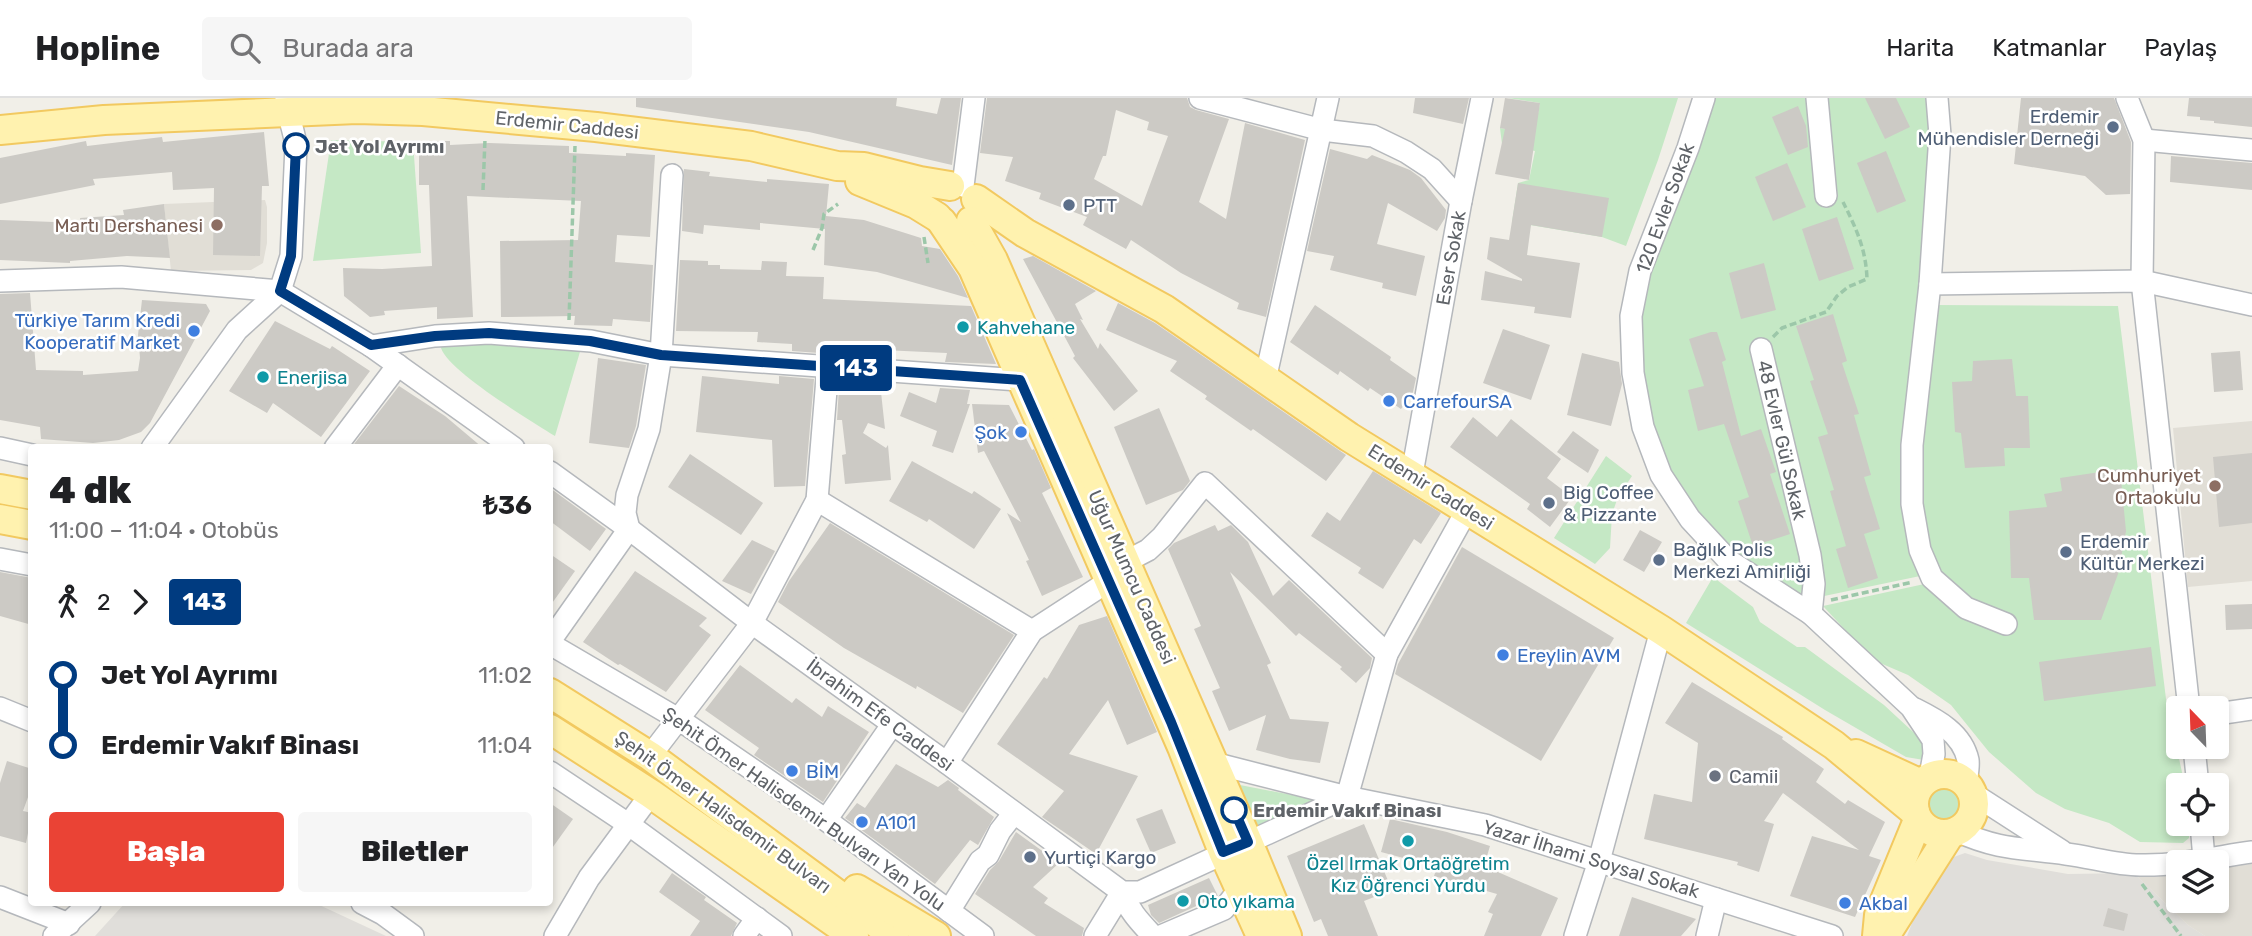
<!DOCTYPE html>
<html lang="tr">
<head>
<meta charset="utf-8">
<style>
	body { margin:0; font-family:Rubik,sans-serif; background:#f6f6f6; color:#202124; height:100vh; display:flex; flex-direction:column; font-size:26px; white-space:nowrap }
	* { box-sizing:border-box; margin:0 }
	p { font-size:23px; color:#757577 }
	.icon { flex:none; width:38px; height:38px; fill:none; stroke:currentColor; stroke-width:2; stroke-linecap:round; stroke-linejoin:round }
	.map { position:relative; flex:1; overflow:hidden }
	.details { position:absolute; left:28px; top:346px; width:525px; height:462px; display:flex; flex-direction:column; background:#fff; border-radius:7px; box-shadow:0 4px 10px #0003 }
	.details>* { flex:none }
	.badge { padding:0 14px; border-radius:5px; font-size:24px; line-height:46px }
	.needle { width:46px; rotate:337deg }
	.controls { position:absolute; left:2166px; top:598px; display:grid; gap:14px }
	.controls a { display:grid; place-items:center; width:63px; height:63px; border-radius:7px; background:#fff; box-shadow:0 4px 10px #0003; font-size:35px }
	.map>.badge { position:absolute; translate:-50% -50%; box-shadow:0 0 0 4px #fff }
	.legs { display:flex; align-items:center; gap:10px; height:77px; padding:0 21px; font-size:23px }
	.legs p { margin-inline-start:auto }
	.summary { display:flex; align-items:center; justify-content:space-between; height:119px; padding:0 21px }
	h1 { font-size:38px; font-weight:800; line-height:52px }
	.primary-button { display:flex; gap:14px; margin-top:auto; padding:14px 21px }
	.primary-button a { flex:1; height:80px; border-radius:7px; background:#ea4335; color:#fff; font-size:28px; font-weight:800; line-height:80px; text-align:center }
	.primary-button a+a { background:#f6f6f6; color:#202124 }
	ul { padding:0 21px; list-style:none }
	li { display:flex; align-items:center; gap:24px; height:70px; font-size:26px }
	li i { display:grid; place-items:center; width:10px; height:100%; margin:0 9px; background:currentColor }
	li i::after { content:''; width:18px; height:18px; margin:-9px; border:5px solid; border-radius:50%; background:#fff }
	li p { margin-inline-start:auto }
	li:first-child i { background:linear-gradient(#0000 50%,currentColor 0) }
	li:last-child i { background:linear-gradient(currentColor 50%,#0000 0) }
	header { display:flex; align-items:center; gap:42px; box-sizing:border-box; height:98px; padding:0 35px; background:#fff; border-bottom:2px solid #e0e0e0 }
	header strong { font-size:33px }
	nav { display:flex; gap:38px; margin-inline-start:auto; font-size:24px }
	.search { width:490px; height:63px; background:#f6f6f6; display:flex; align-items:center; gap:18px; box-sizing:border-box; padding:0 24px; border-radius:7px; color:#757577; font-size:26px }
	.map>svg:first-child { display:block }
</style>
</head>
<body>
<header>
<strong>Hopline</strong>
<div class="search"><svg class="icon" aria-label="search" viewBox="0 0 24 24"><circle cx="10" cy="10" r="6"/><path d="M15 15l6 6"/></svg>Burada ara</div>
<nav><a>Harita</a><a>Katmanlar</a><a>Paylaş</a></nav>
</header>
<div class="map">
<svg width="2252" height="838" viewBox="0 0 2252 838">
	<rect width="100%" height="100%" fill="#f1efe8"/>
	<g fill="#e0deda">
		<polygon points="1965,755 1987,762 2068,776 2134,775 2188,827 2205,838 1907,838 1921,802 1951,760"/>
		<polygon points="125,805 315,805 386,838 95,838"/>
	</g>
	<g fill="#e1ded6">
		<polygon points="265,102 267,109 267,145 263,165 251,172 171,173 164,106"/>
		<polygon points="2252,323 2252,483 2188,489 2173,330"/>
		<polygon points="2252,766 2252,838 2205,838 2188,827 2134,775 2179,773 2179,803 2217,803 2217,769"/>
	</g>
	<g fill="#c5e8c5">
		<polygon points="1508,0 1678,0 1658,62 1626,148 1602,139 1512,124 1518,85 1529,82 1535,53 1502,46 1500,30 1534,36 1540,5"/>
		<polygon points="1709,0 1930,0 1934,49 1906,319 1925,477 1805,502 1719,444 1672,385 1653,335 1632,252 1646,176"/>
		<polygon points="331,42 413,44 421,155 313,163"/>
		<polygon points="1934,207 2118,208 2166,601 2185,688 2179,688 2179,726 2189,726 2189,740 2183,745 2140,744 2109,725 2065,711 2036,695 1989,654 1951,607 1908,577 1873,562 1823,508 1929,485 1965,502 1939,481 1919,411 1919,349"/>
		<path d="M455 243 582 247 555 338C531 323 448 273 441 250L443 245Z"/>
		<polygon points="1606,358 1632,378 1618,399 1612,416 1610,450 1595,466 1554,440"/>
		<polygon points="1713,479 1753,509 1760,524 1797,549 1805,549 1884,607 1924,644 1924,662 1906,659 1825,612 1686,525"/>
		<polygon points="1240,687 1318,702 1258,728"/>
		<circle cx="1944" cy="705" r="16"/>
	</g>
	<g fill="#cccac5" fill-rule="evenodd">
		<polygon points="636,0 897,0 896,8 937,16 941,0 961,0 952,67 809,34 636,9"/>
		<path d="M987 0H1187L1190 9 1196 12 1229 21 1199 104 1226 121 1245 25 1305 42 1266 219 1237 211 1239 205 1181 175 1131 142 1126 151 1083 127 1087 119 1039 101 1041 95 1005 83 1013 59 980 55ZM1116 12 1149 24 1147 32 1168 38 1142 108 1094 81 1103 58H1106Z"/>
		<polygon points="1415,0 1469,0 1463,26 1413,15"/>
		<polygon points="1505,0 1540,5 1529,82 1495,76 1505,31 1500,30"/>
		<polygon points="1865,0 1896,0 1910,29 1885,41"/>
		<polygon points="2021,0 2114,0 2131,44 2130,96 2106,97 2085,78 2014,66"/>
		<polygon points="2189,0 2252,0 2252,29 2214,25 2214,23 2200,22 2200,19 2187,18"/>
		<polygon points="1798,8 1806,28 1808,49 1788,57 1772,19"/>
		<polygon points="264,34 269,88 262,88 260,158 213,157 214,90 173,92 172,74 93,81 95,87 0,106 0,60 86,43 87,48 162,39 163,44"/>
		<polygon points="419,43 450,43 450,47 489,45 569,48 569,55 626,58 626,55 655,57 650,139 617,137 615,164 653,167 650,224 613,221 612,228 574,227 575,218 501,219 500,143 578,142 581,103 467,98 473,219 437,221 437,209 384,213 385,217 370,219 344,198 343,170 382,171 432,168 429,87 419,87"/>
		<polygon points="1330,51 1367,61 1372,57 1410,72 1421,80 1446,112 1445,120 1437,133 1388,105 1377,146 1425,158 1416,198 1382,190 1383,185 1330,172 1334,158 1307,153"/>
		<polygon points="1886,53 1906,103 1877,115 1857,65"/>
		<polygon points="2171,58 2252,65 2252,92 2170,84"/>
		<polygon points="1787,65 1806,109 1773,123 1755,79"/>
		<polygon points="684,71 710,74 709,78 767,84 767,81 829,86 826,118 864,122 921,140 922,148 940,151 958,178 968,200 877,174 824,167 825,131 760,125 760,132 704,127 703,136 682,133"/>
		<polygon points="1518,85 1609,100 1602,139 1531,127 1527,157 1580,165 1571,220 1534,215 1535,209 1481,202 1485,173 1522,183 1522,181 1487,161 1490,139 1509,142"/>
		<polygon points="164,106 170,160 127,158 70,163 70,165 0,162 0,122 81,125 80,120 124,117 123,112"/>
		<polygon points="1837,119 1854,171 1819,183 1802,131"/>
		<polygon points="1033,158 1096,193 1075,206 1083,222 1080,221 1098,251 1100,245 1138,293 1114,313 1073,260 1075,258 1023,161"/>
		<polygon points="680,162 708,163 708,167 720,167 720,171 761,172 762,163 787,164 786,178 824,179 823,201 971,208 996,266 945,264 947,255 819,249 819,255 792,253 792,246 757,244 758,234 676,233"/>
		<polygon points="1764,165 1776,212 1741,221 1729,175"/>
		<polygon points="30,195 36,272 83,273 83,277 138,273 140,260 138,237 142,202 206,206 210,213 150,325 141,334 119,342 93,345 41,341 40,329 0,322 0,196"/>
		<polygon points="1118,205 1155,225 1346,357 1326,383 1253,331 1251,333 1205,301 1207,298 1170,273 1177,263 1106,232"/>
		<polygon points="1315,207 1391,259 1390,262 1416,280 1413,294 1401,311 1370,290 1368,293 1340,273 1338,277 1290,244"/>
		<polygon points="1833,216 1847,263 1842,265 1859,316 1854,317 1871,377 1864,379 1880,431 1864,436 1878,480 1848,490 1836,451 1846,448 1830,393 1834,392 1818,339 1828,336 1810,283 1814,282 1796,228"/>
		<polygon points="275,223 330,251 332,248 370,273 321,339 273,305 267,315 229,293"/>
		<polygon points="1503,231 1550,247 1531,302 1483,285"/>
		<polygon points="1711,234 1717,234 1726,262 1722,264 1741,338 1761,331 1776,374 1770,376 1790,436 1753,448 1738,403 1749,399 1724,326 1698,333 1688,292 1704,288 1689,241"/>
		<polygon points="2240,253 2243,292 2214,294 2211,255"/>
		<polygon points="1582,255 1619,264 1622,286 1611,328 1567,317"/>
		<polygon points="598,260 646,267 636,328 629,350 589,345"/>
		<polygon points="2012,261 2016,298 2028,298 2030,350 2004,350 2005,368 1965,370 1961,335 1955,334 1952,284 1972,283 1973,263"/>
		<polygon points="702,278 779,286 779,278 814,281 805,388 774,389 772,342 696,334"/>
		<polygon points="880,285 885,331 868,325 863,335 886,350 888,347 891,382 845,386 842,357 846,356 842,322 837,322 839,289"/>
		<polygon points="399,288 445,318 483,350 351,350"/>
		<polygon points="940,290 970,292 967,306 970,306 953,355 932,348 937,333 900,318 909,294 936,305"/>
		<polygon points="972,306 1009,307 1032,352 1034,351 1051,390 1042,395 1083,479 1042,498 1026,463 1029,462 1007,415 1021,424 984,353 978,355"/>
		<polygon points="1159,310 1190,383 1183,392 1146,407 1114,329"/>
		<polygon points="1473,319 1497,339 1511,321 1561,361 1547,380 1572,399 1550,429 1527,411 1530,406 1450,349"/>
		<polygon points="1573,333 1599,352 1588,375 1557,354"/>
		<polygon points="2252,355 2252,425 2219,429 2213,359"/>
		<polygon points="690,356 763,405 741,437 668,389"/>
		<polygon points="912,363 972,396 974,393 1001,411 974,451 929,421 927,424 889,403"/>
		<polygon points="2120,371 2126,433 2118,476 2101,522 2034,522 2029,480 2011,480 2009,413 2047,409 2044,396 2062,393 2060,380"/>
		<polygon points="1373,373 1441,415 1421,446 1414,441 1383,491 1358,475 1361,470 1311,438 1327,414 1340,423"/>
		<polygon points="550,390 606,431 590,453 550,423"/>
		<polygon points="830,425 1014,537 963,615 917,588 916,591 844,550 778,504 789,483"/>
		<polygon points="1215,427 1218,433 1231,427 1248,444 1273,498 1289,482 1372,560 1370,570 1356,585 1340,571 1342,569 1299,535 1296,538 1230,474 1271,565 1267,567 1290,621 1329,624 1320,665 1290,661 1256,652 1266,617 1229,633 1212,593 1220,590 1194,531 1201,528 1168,451 1174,445"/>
		<polygon points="1640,432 1662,444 1644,474 1623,462"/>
		<polygon points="752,442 775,453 751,496 722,483"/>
		<polygon points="1462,449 1614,540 1541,663 1395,576 1398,566"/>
		<polygon points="550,456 575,473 550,508"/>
		<polygon points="635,473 707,520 699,528 711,537 666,594 620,566 618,567 583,544"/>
		<polygon points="0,474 32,480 32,527 0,518"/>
		<polygon points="2252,506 2252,531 2226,532 2225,507"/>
		<polygon points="1107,518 1157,634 1127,647 1108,602 1069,656 1138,678 1096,756 1042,719 1064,693 997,646 1044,579 1047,581 1079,527"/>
		<polygon points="2151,549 2156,588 2044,603 2039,564"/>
		<polygon points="740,567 792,605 796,600 822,619 828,608 869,634 823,704 754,657 759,650 705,612"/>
		<polygon points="1692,584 1783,639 1782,641 1824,671 1816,684 1845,706 1848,702 1885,724 1869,758 1881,762 1855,819 1790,798 1812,738 1859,752 1783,695 1764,723 1774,726 1759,774 1737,767 1738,764 1644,741 1654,696 1692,704 1698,645 1665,625"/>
		<polygon points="7,663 32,671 32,688 23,713 32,715 26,745 0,738 0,685"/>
		<polygon points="896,666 938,689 948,682 959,690 958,692 994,719 978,747 970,742 935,786 845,720 857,705 865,710"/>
		<polygon points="550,705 573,721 550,753"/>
		<polygon points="1162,711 1176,745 1151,755 1136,721"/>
		<polygon points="1390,721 1447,734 1490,748 1484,768 1558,800 1541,838 1484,838 1493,816 1488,814 1497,796 1434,778 1437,769 1381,754"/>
		<polygon points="1364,726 1392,792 1364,803 1378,838 1328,838 1321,821 1314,824 1287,758"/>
		<polygon points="1016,734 1059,765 1033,789 1048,800 1044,805 1084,830 1082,838 1036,838 975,796 990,772 999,763"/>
		<polygon points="672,775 706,799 704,802 737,825 731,838 690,838 700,823 659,794"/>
		<polygon points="1209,780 1218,798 1216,799 1159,825 1151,817 1148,807"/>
		<polygon points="1632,799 1696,821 1681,838 1619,838"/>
		<polygon points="2108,810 2128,816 2124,833 2103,828"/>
	</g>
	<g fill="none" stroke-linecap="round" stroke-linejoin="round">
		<defs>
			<g id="minor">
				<polyline points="1200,0 1322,32 1373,38 1406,54 1432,71 1461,103"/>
				<polyline points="1704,0 1688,50 1640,173 1631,218 1633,275 1643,329 1661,377 1690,421 1728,462 1811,516 1911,609 1933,642 1934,656 1930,678"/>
				<polyline points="1817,0 1826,98"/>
				<polyline points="1937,0 1940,37 1930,186 1912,347 1912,406 1920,452 1932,480 1966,510 2006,526"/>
				<polyline points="2127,0 2144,42 2142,183 2189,611"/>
				<polyline points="2144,42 2252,52"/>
				<polyline points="963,88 974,0"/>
				<polyline points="0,183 121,179 280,193 371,248 514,350"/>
				<polyline points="1930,186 2142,183 2252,207"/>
				<polyline points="371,248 435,238 489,235 591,243 661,257 1020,282"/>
				<polyline points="1761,251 1810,457 1814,486 1811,516"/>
				<polyline points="1265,282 1328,0"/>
				<polyline points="0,350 32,357"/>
				<path d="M152 350 237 232 280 193 291 158 296 48C294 31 287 17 286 0"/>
				<polyline points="335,350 398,267"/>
				<polyline points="550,374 629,431 752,525 947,665 1122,794 1140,794 1347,699"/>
				<polyline points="1412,376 1461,103 1482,0"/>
				<polyline points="817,402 1032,533"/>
				<polyline points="0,461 32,467"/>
				<polyline points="1125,464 1148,452 1162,439 1205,385 1387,556"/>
				<polyline points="550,543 629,431 625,415 627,397 649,331 661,257 672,77"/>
				<polyline points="550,546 680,622 826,722 983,838"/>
				<polyline points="0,610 32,623"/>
				<path d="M1915 611C1937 622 1962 635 1968 662 1969 669 1967 678 1966 685"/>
				<polyline points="2217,616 2252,611"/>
				<polyline points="2194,649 2198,688"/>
				<polyline points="650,658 752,525 817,402 828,268"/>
				<polyline points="947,665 1032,533 1109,483"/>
				<polyline points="1213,665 1347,699 1485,727 1832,838"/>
				<polyline points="550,674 628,726 781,838"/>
				<polyline points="1972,695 2062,753"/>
				<polyline points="1347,699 1387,556 1467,412"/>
				<polyline points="826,722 892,627"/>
				<polyline points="2201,726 2204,761"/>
				<path d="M1957 733C1998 752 2023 750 2066 756 2091 759 2115 767 2140 767 2177 768 2216 759 2252 754"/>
				<path d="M1122 794C1129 813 1140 824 1153 838"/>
				<polyline points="0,799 69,826"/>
				<polyline points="362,805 383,816 413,838"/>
				<polyline points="949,813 980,763 988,757 1000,733 1014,715"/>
				<polyline points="54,838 90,805"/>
				<polyline points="555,838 589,780 651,696"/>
				<polyline points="744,838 757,820"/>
				<polyline points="1095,838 1122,794"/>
				<polyline points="1161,838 1224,811 1240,790"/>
				<polyline points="1575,838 1599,763 1661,532"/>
				<polyline points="1707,838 1716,801"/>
			</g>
			<g id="major">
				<polyline points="0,32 104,22 357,11 423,13 596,29 751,48 837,68 864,69 920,83 950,88"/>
				<polyline points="860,83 916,106 937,119"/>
				<polyline points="976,101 1025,135 1164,211 1349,339 1661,532 1834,647 1915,714"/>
				<polyline points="971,123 993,162 1248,744 1287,838"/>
				<polyline points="942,124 973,170 1182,649 1223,754 1261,838"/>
				<polyline points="0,391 32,397"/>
				<polyline points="0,421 32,427"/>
				<polyline points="550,595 650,658 894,838"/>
				<polyline points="550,631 651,696 854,838"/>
				<polyline points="1856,656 1921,686"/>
				<circle cx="1944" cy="706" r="30"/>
				<polyline points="857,791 936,838"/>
				<polyline points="1877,838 1879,817 1918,722"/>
				<polyline points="1885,838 1950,736"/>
			</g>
		</defs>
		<use href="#minor" stroke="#b5b8bc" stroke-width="24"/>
		<use href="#major" stroke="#f2c960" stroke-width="32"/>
		<g stroke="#9cc7a9" stroke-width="3.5" stroke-dasharray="7 3.5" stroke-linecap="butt">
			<polyline points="483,92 485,41"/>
			<polyline points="924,139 928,165"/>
			<polyline points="813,152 822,130 824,116 838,106"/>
			<polyline points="569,222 575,48"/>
			<path d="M1773 239 1782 230 1826 214 1837 198 1848 189 1867 181C1866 151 1856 130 1843 104"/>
			<polyline points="1831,502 1913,484"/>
			<polyline points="2142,786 2181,838"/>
		</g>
		<use href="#minor" stroke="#fff" stroke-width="21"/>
		<use href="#major" stroke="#fff2af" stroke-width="28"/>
	</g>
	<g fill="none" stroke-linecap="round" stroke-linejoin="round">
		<defs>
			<polyline id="line-1" points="296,48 291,158 280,193 371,247 435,238 489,235 590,243 661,257 1020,282 1171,624 1223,754 1248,744 1234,712"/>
		</defs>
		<use href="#line-1" stroke="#fff" stroke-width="16"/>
		<use href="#line-1" stroke="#003b80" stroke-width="10"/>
	</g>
	<g fill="#5c6f8a" stroke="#fff" stroke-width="2.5">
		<circle cx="2113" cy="29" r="7"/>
		<circle cx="1069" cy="107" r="7"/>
		<circle cx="1549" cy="405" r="7"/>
		<circle cx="2066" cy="454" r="7"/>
		<circle cx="1659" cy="462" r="7"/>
		<circle cx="1030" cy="759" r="7"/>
	</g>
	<g fill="#fff" stroke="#003b80" stroke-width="3.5">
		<circle cx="296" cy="48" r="12"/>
		<circle cx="1234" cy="712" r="12"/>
	</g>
	<g fill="#8d6e63" stroke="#fff" stroke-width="2.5">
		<circle cx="217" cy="127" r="7"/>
		<circle cx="2215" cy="388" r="7"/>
	</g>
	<g fill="#0f9aa8" stroke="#fff" stroke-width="2.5">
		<circle cx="963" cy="229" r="7"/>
		<circle cx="263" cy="279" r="7"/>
		<circle cx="1408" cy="743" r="7"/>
		<circle cx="1183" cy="803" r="7"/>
	</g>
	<g fill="#3f7fe0" stroke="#fff" stroke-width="2.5">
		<circle cx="194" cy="233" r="7"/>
		<circle cx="1389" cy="303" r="7"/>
		<circle cx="1021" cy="334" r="7"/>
		<circle cx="1503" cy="557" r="7"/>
		<circle cx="792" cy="673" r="7"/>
		<circle cx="862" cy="724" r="7"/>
		<circle cx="1845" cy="805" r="7"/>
	</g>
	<circle fill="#6b7280" stroke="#fff" stroke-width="2.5" cx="1715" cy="678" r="7"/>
	<g text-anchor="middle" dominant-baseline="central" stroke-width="5" stroke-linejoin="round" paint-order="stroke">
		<g font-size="19" fill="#4e5e75" stroke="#fff" text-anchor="start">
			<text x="2099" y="18" text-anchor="end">Erdemir<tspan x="2099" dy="22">Mühendisler Derneği</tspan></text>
			<text x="1083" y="107">PTT</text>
			<text x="1563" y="394">Big Coffee<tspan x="1563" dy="22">&amp; Pizzante</tspan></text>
			<text x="2080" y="443">Erdemir<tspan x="2080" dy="22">Kültür Merkezi</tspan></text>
			<text x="1673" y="451">Bağlık Polis<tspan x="1673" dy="22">Merkezi Amirliği</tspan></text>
			<text x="1044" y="759">Yurtiçi Kargo</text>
		</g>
		<g font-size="19" fill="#5f6368" stroke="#fff">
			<text transform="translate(567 27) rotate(6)">Erdemir Caddesi</text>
			<text transform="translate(1665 110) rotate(-70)">120 Evler Sokak</text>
			<text transform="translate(1451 160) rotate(-80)">Eser Sokak</text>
			<text transform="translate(1782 342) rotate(77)">48 Evler Gül Sokak</text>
			<text transform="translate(1431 389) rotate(32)">Erdemir Caddesi</text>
			<text transform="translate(1132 479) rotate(66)">Uğur Mumcu Caddesi</text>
			<text transform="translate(880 617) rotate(36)">İbrahim Efe Caddesi</text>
			<text transform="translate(804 711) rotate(35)">Şehit Ömer Halisdemir Bulvarı Yan Yolu</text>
			<text transform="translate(723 714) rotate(36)">Şehit Ömer Halisdemir Bulvarı</text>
			<text transform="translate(1591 761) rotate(17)">Yazar İlhami Soysal Sokak</text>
		</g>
		<g font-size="19" font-weight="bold" fill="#5f6368" stroke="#fff" text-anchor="start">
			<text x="315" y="48">Jet Yol Ayrımı</text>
			<text x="1253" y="712">Erdemir Vakıf Binası</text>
		</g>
		<g font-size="19" fill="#785e54" stroke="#fff" text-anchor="end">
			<text x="203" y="127">Martı Dershanesi</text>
			<text x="2201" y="377">Cumhuriyet<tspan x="2201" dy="22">Ortaokulu</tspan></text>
		</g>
		<g font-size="19" fill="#366cbe" stroke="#fff" text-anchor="start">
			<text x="180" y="222" text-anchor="end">Türkiye Tarım Kredi<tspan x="180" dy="22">Kooperatif Market</tspan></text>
			<text x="1403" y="303">CarrefourSA</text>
			<text x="1007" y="334" text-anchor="end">Şok</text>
			<text x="1517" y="557">Ereylin AVM</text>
			<text x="806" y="673">BİM</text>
			<text x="876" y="724">A101</text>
			<text x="1859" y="805">Akbal</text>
		</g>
		<g font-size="19" fill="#0d838f" stroke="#fff" text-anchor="start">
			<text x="977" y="229">Kahvehane</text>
			<text x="277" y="279">Enerjisa</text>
			<text x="1408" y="765" text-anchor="middle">Özel Irmak Ortaöğretim<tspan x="1408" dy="22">Kız Öğrenci Yurdu</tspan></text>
			<text x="1197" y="803">Oto yıkama</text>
		</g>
		<g font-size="19" fill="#5b616d" stroke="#fff" text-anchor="start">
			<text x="1729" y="678">Camii</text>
		</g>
	</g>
</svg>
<div class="controls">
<a><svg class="needle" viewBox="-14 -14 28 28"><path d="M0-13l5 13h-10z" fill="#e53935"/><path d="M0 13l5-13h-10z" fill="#757577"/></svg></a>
<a><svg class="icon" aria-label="locate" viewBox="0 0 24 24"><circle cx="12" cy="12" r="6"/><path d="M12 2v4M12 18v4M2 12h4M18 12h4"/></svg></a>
<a><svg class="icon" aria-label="layers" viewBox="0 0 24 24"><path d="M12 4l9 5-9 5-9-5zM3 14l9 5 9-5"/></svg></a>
</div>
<b class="badge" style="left:856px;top:270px;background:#003b80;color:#fff">143</b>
<section class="details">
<div class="summary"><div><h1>4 dk</h1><p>11:00 – 11:04 · Otobüs</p></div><b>₺36</b></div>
<div class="legs"><svg class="icon" aria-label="walk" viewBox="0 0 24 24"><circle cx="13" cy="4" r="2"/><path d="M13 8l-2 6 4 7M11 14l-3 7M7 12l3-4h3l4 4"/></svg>2<svg class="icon" aria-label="forward" viewBox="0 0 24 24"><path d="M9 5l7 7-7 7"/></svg><b class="badge" style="background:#003b80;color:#fff">143</b></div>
<ul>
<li><i style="color:#003b80"></i><b>Jet Yol Ayrımı</b><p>11:02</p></li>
<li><i style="color:#003b80"></i><b>Erdemir Vakıf Binası</b><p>11:04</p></li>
</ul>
<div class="primary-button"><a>Başla</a><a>Biletler</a></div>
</section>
</div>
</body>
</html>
